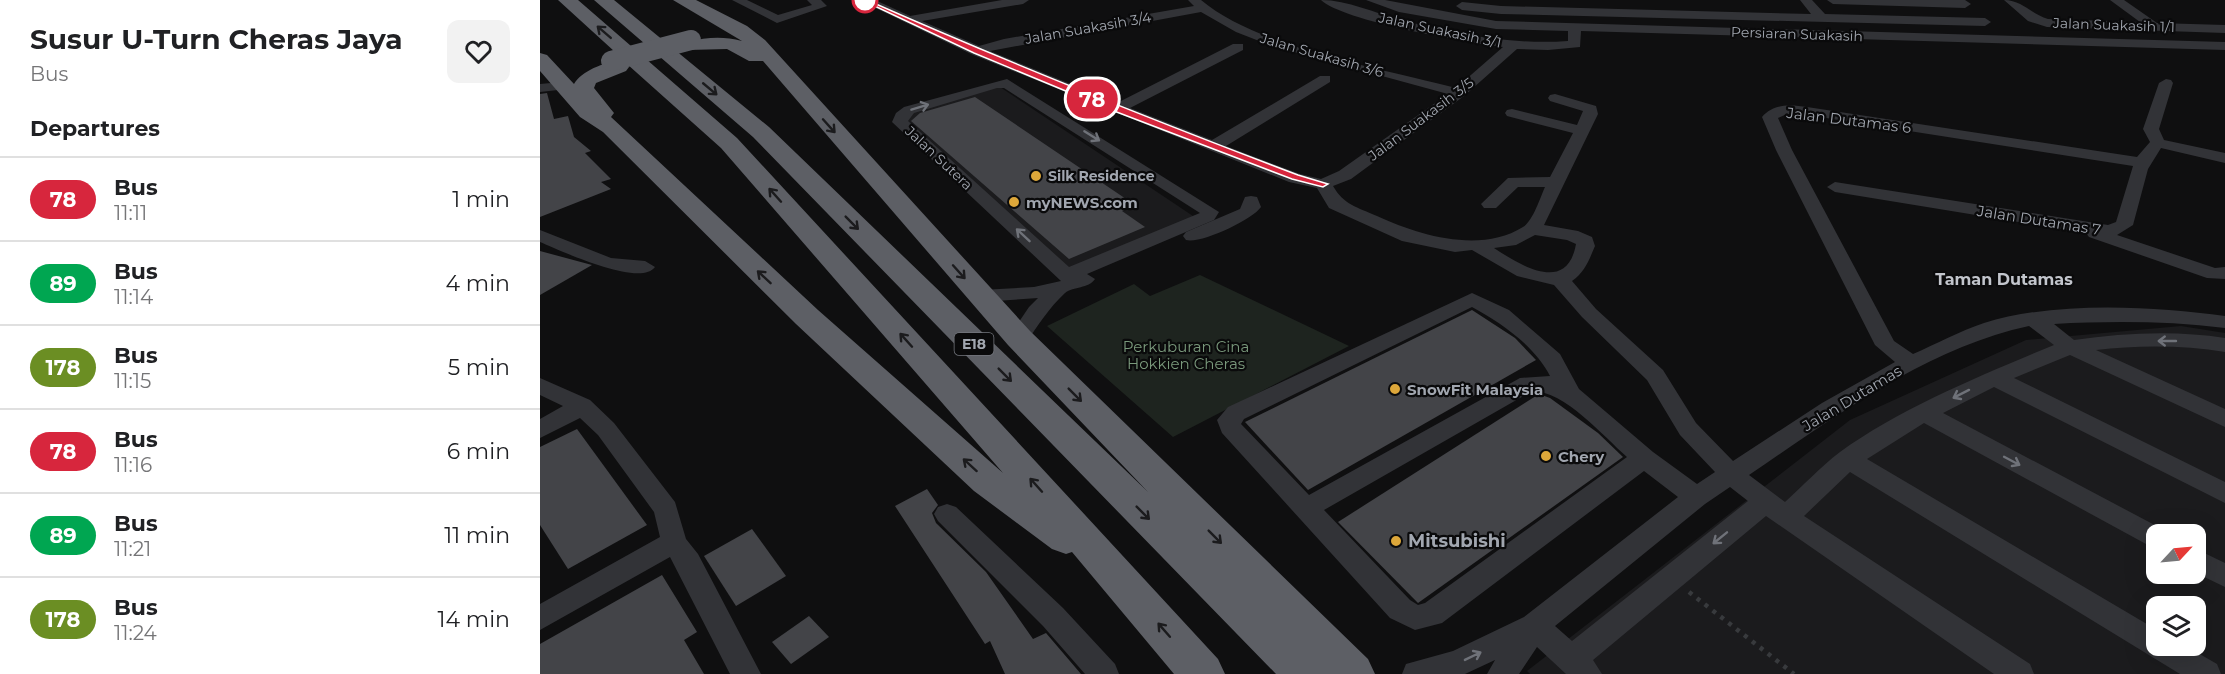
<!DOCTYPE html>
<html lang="en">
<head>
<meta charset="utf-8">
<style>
	body { margin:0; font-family:Montserrat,sans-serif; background:#f2f2f2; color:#202124; height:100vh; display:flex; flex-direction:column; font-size:22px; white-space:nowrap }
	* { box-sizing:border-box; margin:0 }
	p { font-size:20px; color:#757577 }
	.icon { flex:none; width:33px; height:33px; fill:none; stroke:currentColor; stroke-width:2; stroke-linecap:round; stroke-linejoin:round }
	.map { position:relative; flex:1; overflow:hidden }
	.panel { display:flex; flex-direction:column; background:#fff; width:540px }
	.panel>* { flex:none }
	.badge { padding:0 12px; border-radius:20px; font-size:21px; line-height:39px }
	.needle { width:39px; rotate:64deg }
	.controls { position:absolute; left:1606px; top:524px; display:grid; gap:12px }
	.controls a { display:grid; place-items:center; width:60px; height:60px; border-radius:12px; background:#fff; box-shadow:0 6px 24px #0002; font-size:30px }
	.map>.badge { position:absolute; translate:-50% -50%; box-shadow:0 0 0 3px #fff }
	h2 { padding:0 30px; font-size:22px; line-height:54px }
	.round { display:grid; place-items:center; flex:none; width:63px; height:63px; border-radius:12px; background:#f2f2f2 }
	.summary { display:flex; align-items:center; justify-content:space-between; height:102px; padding:0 30px }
	h1 { font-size:28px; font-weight:700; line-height:45px }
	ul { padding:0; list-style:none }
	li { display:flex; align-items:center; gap:18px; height:84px; padding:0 30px; border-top:2px solid #e0e0e0 }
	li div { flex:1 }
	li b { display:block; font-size:22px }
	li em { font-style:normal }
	li .badge { min-width:66px; font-weight:700; text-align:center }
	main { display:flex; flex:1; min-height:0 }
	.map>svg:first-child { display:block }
</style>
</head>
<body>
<main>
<section class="panel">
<div class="summary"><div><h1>Susur U-Turn Cheras Jaya</h1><p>Bus</p></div><a class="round"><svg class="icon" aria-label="heart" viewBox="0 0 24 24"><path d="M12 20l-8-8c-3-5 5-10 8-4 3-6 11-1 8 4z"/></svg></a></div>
<h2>Departures</h2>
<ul>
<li><span class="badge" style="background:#d7263d;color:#fff">78</span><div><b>Bus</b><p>11:11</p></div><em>1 min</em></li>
<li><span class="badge" style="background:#00a651;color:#fff">89</span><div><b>Bus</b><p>11:14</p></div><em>4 min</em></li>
<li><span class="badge" style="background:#6b8e23;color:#fff">178</span><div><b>Bus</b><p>11:15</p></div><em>5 min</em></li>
<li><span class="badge" style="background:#d7263d;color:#fff">78</span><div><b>Bus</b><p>11:16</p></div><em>6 min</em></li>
<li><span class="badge" style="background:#00a651;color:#fff">89</span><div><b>Bus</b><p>11:21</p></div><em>11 min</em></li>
<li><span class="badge" style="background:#6b8e23;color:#fff">178</span><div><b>Bus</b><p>11:24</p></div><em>14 min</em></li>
</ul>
</section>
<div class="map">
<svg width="1685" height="674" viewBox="0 0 1685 674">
	<rect width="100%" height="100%" fill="#0f0f10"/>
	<g fill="#1b1b1d" fill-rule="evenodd">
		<polygon points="457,85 656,218 530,271 364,121 370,111"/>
		<path d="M1641 326 1685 333V674H990L987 671 1310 420 1486 340ZM1617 534H1656V573H1617ZM1617 606H1656V645H1617Z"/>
	</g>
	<polygon fill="#1e241f" points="660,275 809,346 633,437 507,326 594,284 610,296"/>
	<g fill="#434448">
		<polygon points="7,93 14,119 28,116 34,137 51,151 45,153 71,179 61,182 71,189 0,217 0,94"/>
		<polygon points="435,97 595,205 582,211 605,227 529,259 371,121 380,113"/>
		<polygon points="0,251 52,265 0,295"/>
		<polygon points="932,310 975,338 996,360 768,490 705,422"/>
		<polygon points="999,394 1010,398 1058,433 1083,457 878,603 798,522"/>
		<polygon points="37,429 107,525 28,569 0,525 0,447"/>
		<polygon points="387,489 398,505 392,513 396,523 446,572 493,639 506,633 541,674 465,674 450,641 445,644 355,506"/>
		<polygon points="212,529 246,576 196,606 164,556"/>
		<polygon points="122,575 157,632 144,640 164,674 0,674 0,644"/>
		<polygon points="269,616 289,637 251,664 232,642"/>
	</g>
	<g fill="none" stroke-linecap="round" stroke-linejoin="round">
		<polyline stroke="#383a3d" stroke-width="4.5" stroke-dasharray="4 6" stroke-linecap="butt" points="1149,592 1254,674"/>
		<g fill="#323337" fill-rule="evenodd">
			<polygon points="192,0 207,0 238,15 272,5 267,0 281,0 287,6 237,23"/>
			<path d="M319 0H335L370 16 462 0H489L483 4 382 21 439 46 464 39 654 6 648 0H661C718 48 843 69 916 88L963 47C929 43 803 21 781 0 808 0 834 13 861 20 915 34 972 45 1028 41V31L956 29 859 12 826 0H845L956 21 1685 42V50L1041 31 1040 47 1008 50 977 49 924 96 811 179 793 186C804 205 817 207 837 216 878 235 940 254 983 227 993 221 1000 198 1005 187H978L956 208H944L941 204 968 178 1010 177 1033 133 967 116 965 113 967 110 972 109 1037 125 1043 111 1010 101 1008 98 1010 95 1015 94 1056 106 1058 114 1004 225 1038 231 1052 237 1055 246C1049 260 1045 272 1032 281L1056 309 1123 370 1156 423 1193 461 1282 403 1355 362 1335 345 1236 150 1222 117C1234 103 1251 105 1267 107L1597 157 1610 142 1603 129 1619 83 1626 79 1631 80 1633 83 1619 129 1624 140 1685 153V163L1621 148 1608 169 1593 225 1577 235 1675 268 1685 267V279L1667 278 1549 237 1546 233 1295 192 1287 187 1295 182 1568 225 1576 222 1593 166 1267 115 1247 114 1238 118 1252 150 1354 341 1373 354C1396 344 1420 331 1444 323 1513 301 1614 306 1685 316V328C1628 321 1571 321 1514 324L1534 340C1584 333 1635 330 1685 338V352C1644 345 1597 345 1556 350L1685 409V427L1530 355 1474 378 1685 482V503L1454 387 1403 413 1626 531 1628 534H1617V550L1384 423 1327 459 1617 630V645H1644L1677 664 1681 674H1640L1310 472 1264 516 1490 664 1494 674H1454L1226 516 1053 660 1062 674H1026L997 647 979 674H947L955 660 925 674H862L866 664 913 651 984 617 1138 497 1104 471 902 623 875 630 850 618 682 433 677 420 688 407 932 293 969 310 1020 354 1039 389 1113 452 1157 484 1175 472 1140 435 1107 380 1042 317 1014 285 977 276 932 250 915 252 862 241 789 208 777 188 749 182 431 54ZM661 12 696 32 732 46 908 94 799 171 781 179 760 174 686 146 790 82V76H780L672 140 590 108 703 50V44H693L577 103 450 51ZM995 235 1027 240 1036 244C1027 295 980 265 954 248L976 245ZM932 307C960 322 995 346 1010 376L980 378 769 495 701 424 704 419ZM1489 326 1514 345C1444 374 1361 408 1300 452 1280 467 1263 486 1245 502L1209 475C1295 417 1386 348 1489 326ZM992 391C1025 391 1063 436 1087 457L885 603 878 605 870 600 784 510ZM1190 487 1208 501 1032 641 1015 626 1165 504Z"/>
			<polygon points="1260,0 1272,0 1285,14 1445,18 1451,22 1445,26 961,14 922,10 916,6 922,2 961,6 1271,14"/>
			<polygon points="1287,0 1425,0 1431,4 1425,8 1293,4"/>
			<path d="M1464 0C1482 0 1491 14 1508 19L1600 22 1570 0H1584L1617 23 1685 25V33L1507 27 1488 21Z"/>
			<path d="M467 79 679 212 674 220 547 274 555 279C548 289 534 286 525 293 509 308 498 325 486 343H472L468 338 489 307 498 298 441 302 434 300 431 296 434 292 441 290 494 287 521 281 352 122 356 113 364 107ZM457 88H464L660 213 529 267 368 121 374 113Z"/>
			<polygon points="22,82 27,83 27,89 0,92 0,84"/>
			<path d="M711 196 717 197 721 207C712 220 661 244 646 240L643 236 646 232 700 209 705 197Z"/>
			<path d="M0 230 71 258 105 261 115 267C100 288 19 250 0 242Z"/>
			<polygon points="0,378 50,400 74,423 135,502 146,539 158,554 221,674 190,674 130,557 0,630 0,604 120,537 114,512 58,435 40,418 0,438 0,419 23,406 0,395"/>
			<polygon points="407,504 416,507 523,608 575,664 579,674 545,674 503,626 398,521 394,514 398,507"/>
			<polygon points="1656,549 1685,563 1685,587 1656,573"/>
		</g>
		<g fill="#5d5f65" fill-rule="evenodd">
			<path d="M18 0H38L197 138 678 659 685 674H634L532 552 526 554 512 549 434 491 256 324 63 132 40 117 0 71V53L7 55 34 84C42 70 70 59 86 62ZM87 64 181 148 463 473 278 310 71 117 74 113 54 88 56 83 86 71 89 67Z"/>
			<path d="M54 0H74L229 127 608 492 468 345 223 61H209L187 49 148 50 145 46 148 42C167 37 183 36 202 41L133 0H156L207 26 225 40 490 331 828 659 835 674H736L213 137Z"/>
		</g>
		<polyline stroke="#5d5f65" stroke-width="20" points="71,61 151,40"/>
	</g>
	<defs><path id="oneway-shaft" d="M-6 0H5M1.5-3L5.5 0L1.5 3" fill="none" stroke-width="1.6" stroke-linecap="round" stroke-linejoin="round" transform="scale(1.5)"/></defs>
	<g stroke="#1b1b1d">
		<use href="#oneway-shaft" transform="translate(64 32) rotate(-139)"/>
		<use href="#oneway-shaft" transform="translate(170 89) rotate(40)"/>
		<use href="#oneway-shaft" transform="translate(289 126) rotate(48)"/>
		<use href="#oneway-shaft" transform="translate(235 195) rotate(-132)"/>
		<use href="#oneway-shaft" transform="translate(312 223) rotate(45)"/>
		<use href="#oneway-shaft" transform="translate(419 272) rotate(48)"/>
		<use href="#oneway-shaft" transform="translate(224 277) rotate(-137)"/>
		<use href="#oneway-shaft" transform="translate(366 340) rotate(-132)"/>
		<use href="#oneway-shaft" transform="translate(465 375) rotate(45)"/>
		<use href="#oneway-shaft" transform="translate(535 395) rotate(45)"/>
		<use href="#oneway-shaft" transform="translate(430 465) rotate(-138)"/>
		<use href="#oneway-shaft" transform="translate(496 485) rotate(-132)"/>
		<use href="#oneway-shaft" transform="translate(603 513) rotate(45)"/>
		<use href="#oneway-shaft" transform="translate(675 537) rotate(45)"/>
		<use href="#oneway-shaft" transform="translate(624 630) rotate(-131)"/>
	</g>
	<g stroke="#6f7279">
		<use href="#oneway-shaft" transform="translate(380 107) rotate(-17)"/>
		<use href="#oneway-shaft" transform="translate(552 136) rotate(32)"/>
		<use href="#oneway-shaft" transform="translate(483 235) rotate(-137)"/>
		<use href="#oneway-shaft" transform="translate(1627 341) rotate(-180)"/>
		<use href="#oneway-shaft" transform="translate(1421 394) rotate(153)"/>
		<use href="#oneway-shaft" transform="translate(1472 461) rotate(28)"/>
		<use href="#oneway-shaft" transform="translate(1180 538) rotate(141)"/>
		<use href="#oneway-shaft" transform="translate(933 656) rotate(-26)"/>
	</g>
	<path fill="#d7263d" stroke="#fff" stroke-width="1.5" d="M322 0H327C469 63 613 120 758 175L788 184 783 187 752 179 574 111 434 53Z"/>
	<circle fill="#fff" stroke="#d7263d" stroke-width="3" cx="325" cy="0" r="12"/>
	<g fill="#dda73a" stroke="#0a0a0b" stroke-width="2">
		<circle cx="496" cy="176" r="6"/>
		<circle cx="474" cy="202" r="6"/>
		<circle cx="855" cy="389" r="6"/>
		<circle cx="1006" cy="456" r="6"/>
		<circle cx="856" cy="541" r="6"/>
	</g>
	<g text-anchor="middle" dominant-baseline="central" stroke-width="4.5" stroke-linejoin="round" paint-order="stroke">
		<g font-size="14" fill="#a1a6af" stroke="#0a0a0b">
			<text transform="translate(1574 25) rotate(2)">Jalan Suakasih 1/1</text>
			<text transform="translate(548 28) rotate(-10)">Jalan Suakasih 3/4</text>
			<text transform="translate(900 30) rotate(12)">Jalan Suakasih 3/1</text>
			<text transform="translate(1257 34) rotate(2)">Persiaran Suakasih</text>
			<text transform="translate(782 55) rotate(16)">Jalan Suakasih 3/6</text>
			<text transform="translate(881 119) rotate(-37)">Jalan Suakasih 3/5</text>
			<text transform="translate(399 158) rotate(43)">Jalan Sutera</text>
		</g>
		<g font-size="14" font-weight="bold" fill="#a1a6af" stroke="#0a0a0b" text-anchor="start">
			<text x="508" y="176">Silk Residence</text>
		</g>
		<rect fill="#0a0a0b" stroke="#74777e" stroke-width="1.5" x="414.5" y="333" width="39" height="22" rx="4.5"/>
		<g font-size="14" font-weight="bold" fill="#a1a6af">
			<text x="434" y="344">E18</text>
		</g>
		<g font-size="15" fill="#a1a6af" stroke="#0a0a0b">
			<text transform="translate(1309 120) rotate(7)">Jalan Dutamas 6</text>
			<text transform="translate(1499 220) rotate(9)">Jalan Dutamas 7</text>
			<text transform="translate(1312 398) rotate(-31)">Jalan Dutamas</text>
		</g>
		<g font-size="15" font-weight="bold" fill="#a1a6af" stroke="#0a0a0b" text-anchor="start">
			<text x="486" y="202">myNEWS.com</text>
			<text x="867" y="389">SnowFit Malaysia</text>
			<text x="1018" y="456">Chery</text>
		</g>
		<g font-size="15" fill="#7a997c" stroke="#0a0a0b">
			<text x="646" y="346">Perkuburan Cina<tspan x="646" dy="17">Hokkien Cheras</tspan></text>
		</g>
		<g font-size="16" font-weight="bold" fill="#c2c5cc" stroke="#0a0a0b">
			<text x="1464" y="279">Taman Dutamas</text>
		</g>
		<g font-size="18" font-weight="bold" fill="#a1a6af" stroke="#0a0a0b" text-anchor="start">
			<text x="868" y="541">Mitsubishi</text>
		</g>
	</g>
</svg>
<div class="controls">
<a><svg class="needle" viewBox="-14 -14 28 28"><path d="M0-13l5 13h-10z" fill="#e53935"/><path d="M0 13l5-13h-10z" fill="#757577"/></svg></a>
<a><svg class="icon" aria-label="layers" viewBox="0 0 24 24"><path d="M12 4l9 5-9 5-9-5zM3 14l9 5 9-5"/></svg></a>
</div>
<b class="badge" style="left:552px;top:99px;background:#d7263d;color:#fff">78</b>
</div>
</main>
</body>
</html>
